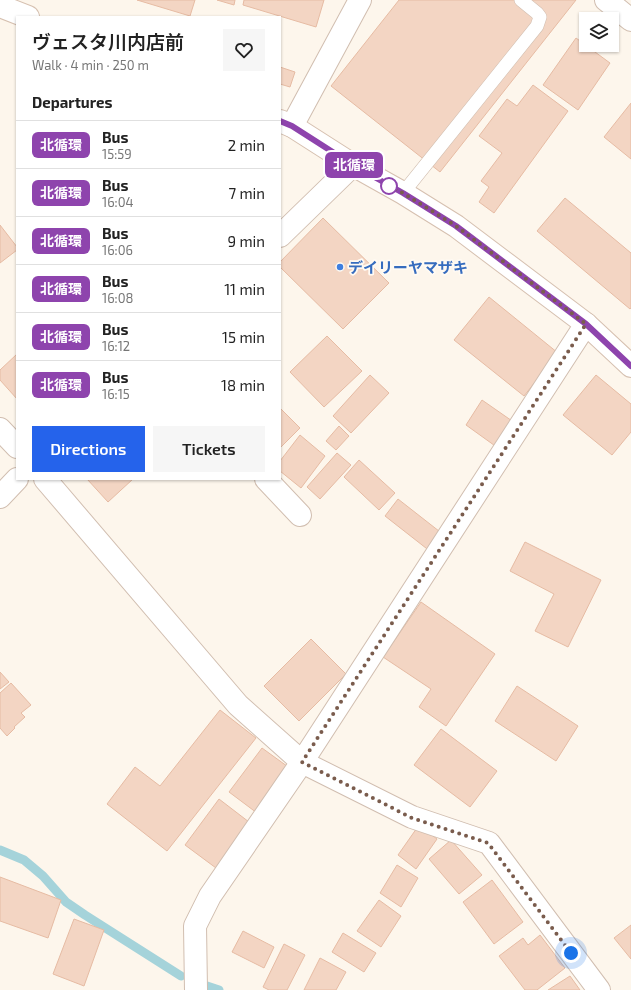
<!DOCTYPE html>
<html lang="en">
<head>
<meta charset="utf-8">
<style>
	body { margin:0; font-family:"Exo 2","Noto Sans JP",sans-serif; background:#f6f6f6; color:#222; height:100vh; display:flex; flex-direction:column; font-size:15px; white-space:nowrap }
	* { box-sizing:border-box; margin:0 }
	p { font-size:13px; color:#767676 }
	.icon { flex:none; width:22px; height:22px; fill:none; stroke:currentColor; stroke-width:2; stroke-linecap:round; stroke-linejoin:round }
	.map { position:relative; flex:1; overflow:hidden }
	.sheet { position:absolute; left:16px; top:16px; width:265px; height:464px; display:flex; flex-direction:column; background:#fff; border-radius:0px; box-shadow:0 1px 3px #0004 }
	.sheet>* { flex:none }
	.badge { padding:0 8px; border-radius:6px; font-size:14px; line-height:26px }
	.tools { position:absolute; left:579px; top:12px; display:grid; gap:8px }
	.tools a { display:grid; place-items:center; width:40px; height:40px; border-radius:0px; background:#fff; box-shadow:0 1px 3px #0004; font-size:20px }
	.you { position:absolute; width:20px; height:20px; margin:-10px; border:3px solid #fff; border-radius:50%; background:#1a73e8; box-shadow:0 0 0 6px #1a73e833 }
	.map>.badge { position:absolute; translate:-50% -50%; box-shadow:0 0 0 2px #fff }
	h2 { padding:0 16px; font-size:15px; line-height:36px }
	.round { display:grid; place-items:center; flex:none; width:42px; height:42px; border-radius:0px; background:#f6f6f6 }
	.overview { display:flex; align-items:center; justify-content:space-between; height:68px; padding:0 16px }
	h1 { font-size:19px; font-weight:600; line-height:30px }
	.cta { display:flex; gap:8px; margin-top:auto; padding:8px 16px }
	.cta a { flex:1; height:46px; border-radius:0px; background:#2563eb; color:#fff; font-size:16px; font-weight:600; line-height:46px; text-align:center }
	.cta a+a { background:#f6f6f6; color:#222 }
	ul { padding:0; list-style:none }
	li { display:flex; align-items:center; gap:12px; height:48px; padding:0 16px; border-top:1px solid #e0e0e0 }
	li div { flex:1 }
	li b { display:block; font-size:15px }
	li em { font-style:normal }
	li .badge { min-width:44px; font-weight:700; text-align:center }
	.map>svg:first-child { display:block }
</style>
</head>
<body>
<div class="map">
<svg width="631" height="990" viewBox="0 0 631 990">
	<rect width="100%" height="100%" fill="#fdf6ec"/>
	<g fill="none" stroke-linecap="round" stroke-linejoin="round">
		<g stroke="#a5d3da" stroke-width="9">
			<polyline points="0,850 24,860 43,876 66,902 85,915 181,976"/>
			<polyline points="207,986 219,990"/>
		</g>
	</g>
	<g fill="#f3d5c3" stroke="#e6bba3">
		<polygon points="137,0 195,0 190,16"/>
		<polygon points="217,0 235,0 234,5"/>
		<polygon points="244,0 324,0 316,27 243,5"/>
		<polygon points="399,0 576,0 440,172 331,86"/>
		<polygon points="576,38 610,63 578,110 543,85"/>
		<polygon points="280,67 295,72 290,87 280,84"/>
		<polygon points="533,85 568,111 494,213 479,202 489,187 481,181 502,153 479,136 507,99 517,106"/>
		<polygon points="631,103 631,159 604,137"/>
		<polygon points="565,198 631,253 631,308 630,309 537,231"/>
		<polygon points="323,218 389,283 343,329 280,267 280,262"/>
		<polygon points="0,225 17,247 17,250 0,263"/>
		<polygon points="489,297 558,353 524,396 454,340"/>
		<polygon points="327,336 362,371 324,407 290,372"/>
		<polygon points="17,354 17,399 0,380 0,370"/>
		<polygon points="370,375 389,393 351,433 333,416"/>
		<polygon points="596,375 631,404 631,432 612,455 563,415"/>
		<polygon points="482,400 515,423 498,448 466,425"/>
		<polygon points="280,408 300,428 280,448"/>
		<polygon points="339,426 349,436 336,450 326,441"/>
		<polygon points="300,435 325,456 301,488 280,471 280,461"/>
		<polygon points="337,453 351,465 320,499 307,487"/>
		<polygon points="359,460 395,493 379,510 344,477"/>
		<polygon points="87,479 133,479 108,502"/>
		<polygon points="398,499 444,535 431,552 385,516"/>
		<polygon points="525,542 601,580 568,647 535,631 554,594 510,571"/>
		<polygon points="421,602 495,654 446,726 419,707 431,689 383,657"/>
		<polygon points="311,639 346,674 299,721 264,686"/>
		<polygon points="0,672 9,682 0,689"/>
		<polygon points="11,683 31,705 21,713 25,717 14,727 15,728 7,736 0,728 0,693"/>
		<polygon points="517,686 578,726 556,761 495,721"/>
		<polygon points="220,710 256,738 167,851 107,804 135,767 160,786"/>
		<polygon points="441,729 497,771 470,807 414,765"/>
		<polygon points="262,748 291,769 257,813 229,792"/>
		<polygon points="219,799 249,822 216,868 185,845"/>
		<polygon points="419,825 437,839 416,869 398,855"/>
		<polygon points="451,840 482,875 459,894 429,859"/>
		<polygon points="397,865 418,878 401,907 380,893"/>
		<polygon points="0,877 61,900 48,938 0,921"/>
		<polygon points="492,880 523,922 494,944 463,902"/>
		<polygon points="379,900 401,916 381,947 357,931"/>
		<polygon points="74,919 104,930 84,986 53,974"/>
		<polygon points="631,925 631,959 614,938"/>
		<polygon points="243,931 274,947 264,968 232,952"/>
		<polygon points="343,933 376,953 364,972 332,952"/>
		<polygon points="540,935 565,968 537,990 525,990 499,956 523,938 528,945"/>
		<polygon points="284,944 305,955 287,990 269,990 263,987"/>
		<polygon points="320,958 346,972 336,990 304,990"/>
		<polygon points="570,976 580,990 548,990"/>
	</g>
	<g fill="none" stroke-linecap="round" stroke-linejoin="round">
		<defs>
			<polyline id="lane" points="403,193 537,26 540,17 537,13 521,0"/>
			<g id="street">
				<polyline points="606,0 631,20"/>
				<polyline points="292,126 360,0"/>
				<polyline points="280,236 353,165"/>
				<polyline points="0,429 17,447"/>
				<polyline points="45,479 238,705 302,762 412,817 489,843 599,990"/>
				<polyline points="266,479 300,515"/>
				<polyline points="0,497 17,479"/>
				<polyline points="196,990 195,926 210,896 302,762 586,324"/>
			</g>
			<g id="secondary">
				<polyline points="0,6 28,17"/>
				<polyline points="280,121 292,126 353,165 403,193 456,226 586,324 631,366"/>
			</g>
		</defs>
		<use href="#lane" stroke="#d1beb0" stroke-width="14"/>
		<use href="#street" stroke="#d1beb0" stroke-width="24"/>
		<use href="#secondary" stroke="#d6c0b0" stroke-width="24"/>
		<use href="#lane" stroke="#fff" stroke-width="13"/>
		<use href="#street" stroke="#fff" stroke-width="22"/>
		<use href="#secondary" stroke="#fff" stroke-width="22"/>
	</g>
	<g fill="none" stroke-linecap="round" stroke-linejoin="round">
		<defs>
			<polyline id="line" points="280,121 292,126 353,165 403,193 456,226 586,324 631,366"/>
		</defs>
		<use href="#line" stroke="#fff" stroke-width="9"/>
		<use href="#line" stroke="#8e44ad" stroke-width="6"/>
		<polyline stroke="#7a5c4d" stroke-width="4" stroke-dasharray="0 7.2" points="389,186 403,193 456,226 586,324 302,762 412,818 488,843 571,953"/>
	</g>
	<circle fill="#fff" stroke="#8e44ad" stroke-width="2" cx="389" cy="186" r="8"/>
	<circle fill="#3f7fe0" stroke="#fffaf3" stroke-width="1.5" cx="340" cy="267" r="4"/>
	<g text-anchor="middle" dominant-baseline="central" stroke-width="3.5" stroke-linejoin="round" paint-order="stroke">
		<g font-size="15" font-weight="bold" fill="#366cbe" stroke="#fffaf3" text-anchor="start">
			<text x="348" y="267">デイリーヤマザキ</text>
		</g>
	</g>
</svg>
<div class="tools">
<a><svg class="icon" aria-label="layers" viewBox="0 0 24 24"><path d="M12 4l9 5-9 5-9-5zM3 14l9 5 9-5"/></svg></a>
</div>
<div class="you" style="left:571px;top:953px"></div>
<b class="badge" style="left:354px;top:165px;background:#8e44ad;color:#fff">北循環</b>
<section class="sheet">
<div class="overview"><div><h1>ヴェスタ川内店前</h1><p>Walk · 4 min · 250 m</p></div><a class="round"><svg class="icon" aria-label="heart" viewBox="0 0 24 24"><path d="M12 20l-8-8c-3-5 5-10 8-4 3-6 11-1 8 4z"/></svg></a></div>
<h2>Departures</h2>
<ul>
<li><span class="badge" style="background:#8e44ad;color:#fff">北循環</span><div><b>Bus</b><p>15:59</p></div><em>2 min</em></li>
<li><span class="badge" style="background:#8e44ad;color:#fff">北循環</span><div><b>Bus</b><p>16:04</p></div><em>7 min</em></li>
<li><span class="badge" style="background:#8e44ad;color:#fff">北循環</span><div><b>Bus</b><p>16:06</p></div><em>9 min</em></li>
<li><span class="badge" style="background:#8e44ad;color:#fff">北循環</span><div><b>Bus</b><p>16:08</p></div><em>11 min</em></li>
<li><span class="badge" style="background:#8e44ad;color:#fff">北循環</span><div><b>Bus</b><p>16:12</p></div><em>15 min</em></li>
<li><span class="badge" style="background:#8e44ad;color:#fff">北循環</span><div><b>Bus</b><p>16:15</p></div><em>18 min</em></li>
</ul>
<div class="cta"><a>Directions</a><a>Tickets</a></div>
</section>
</div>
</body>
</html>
